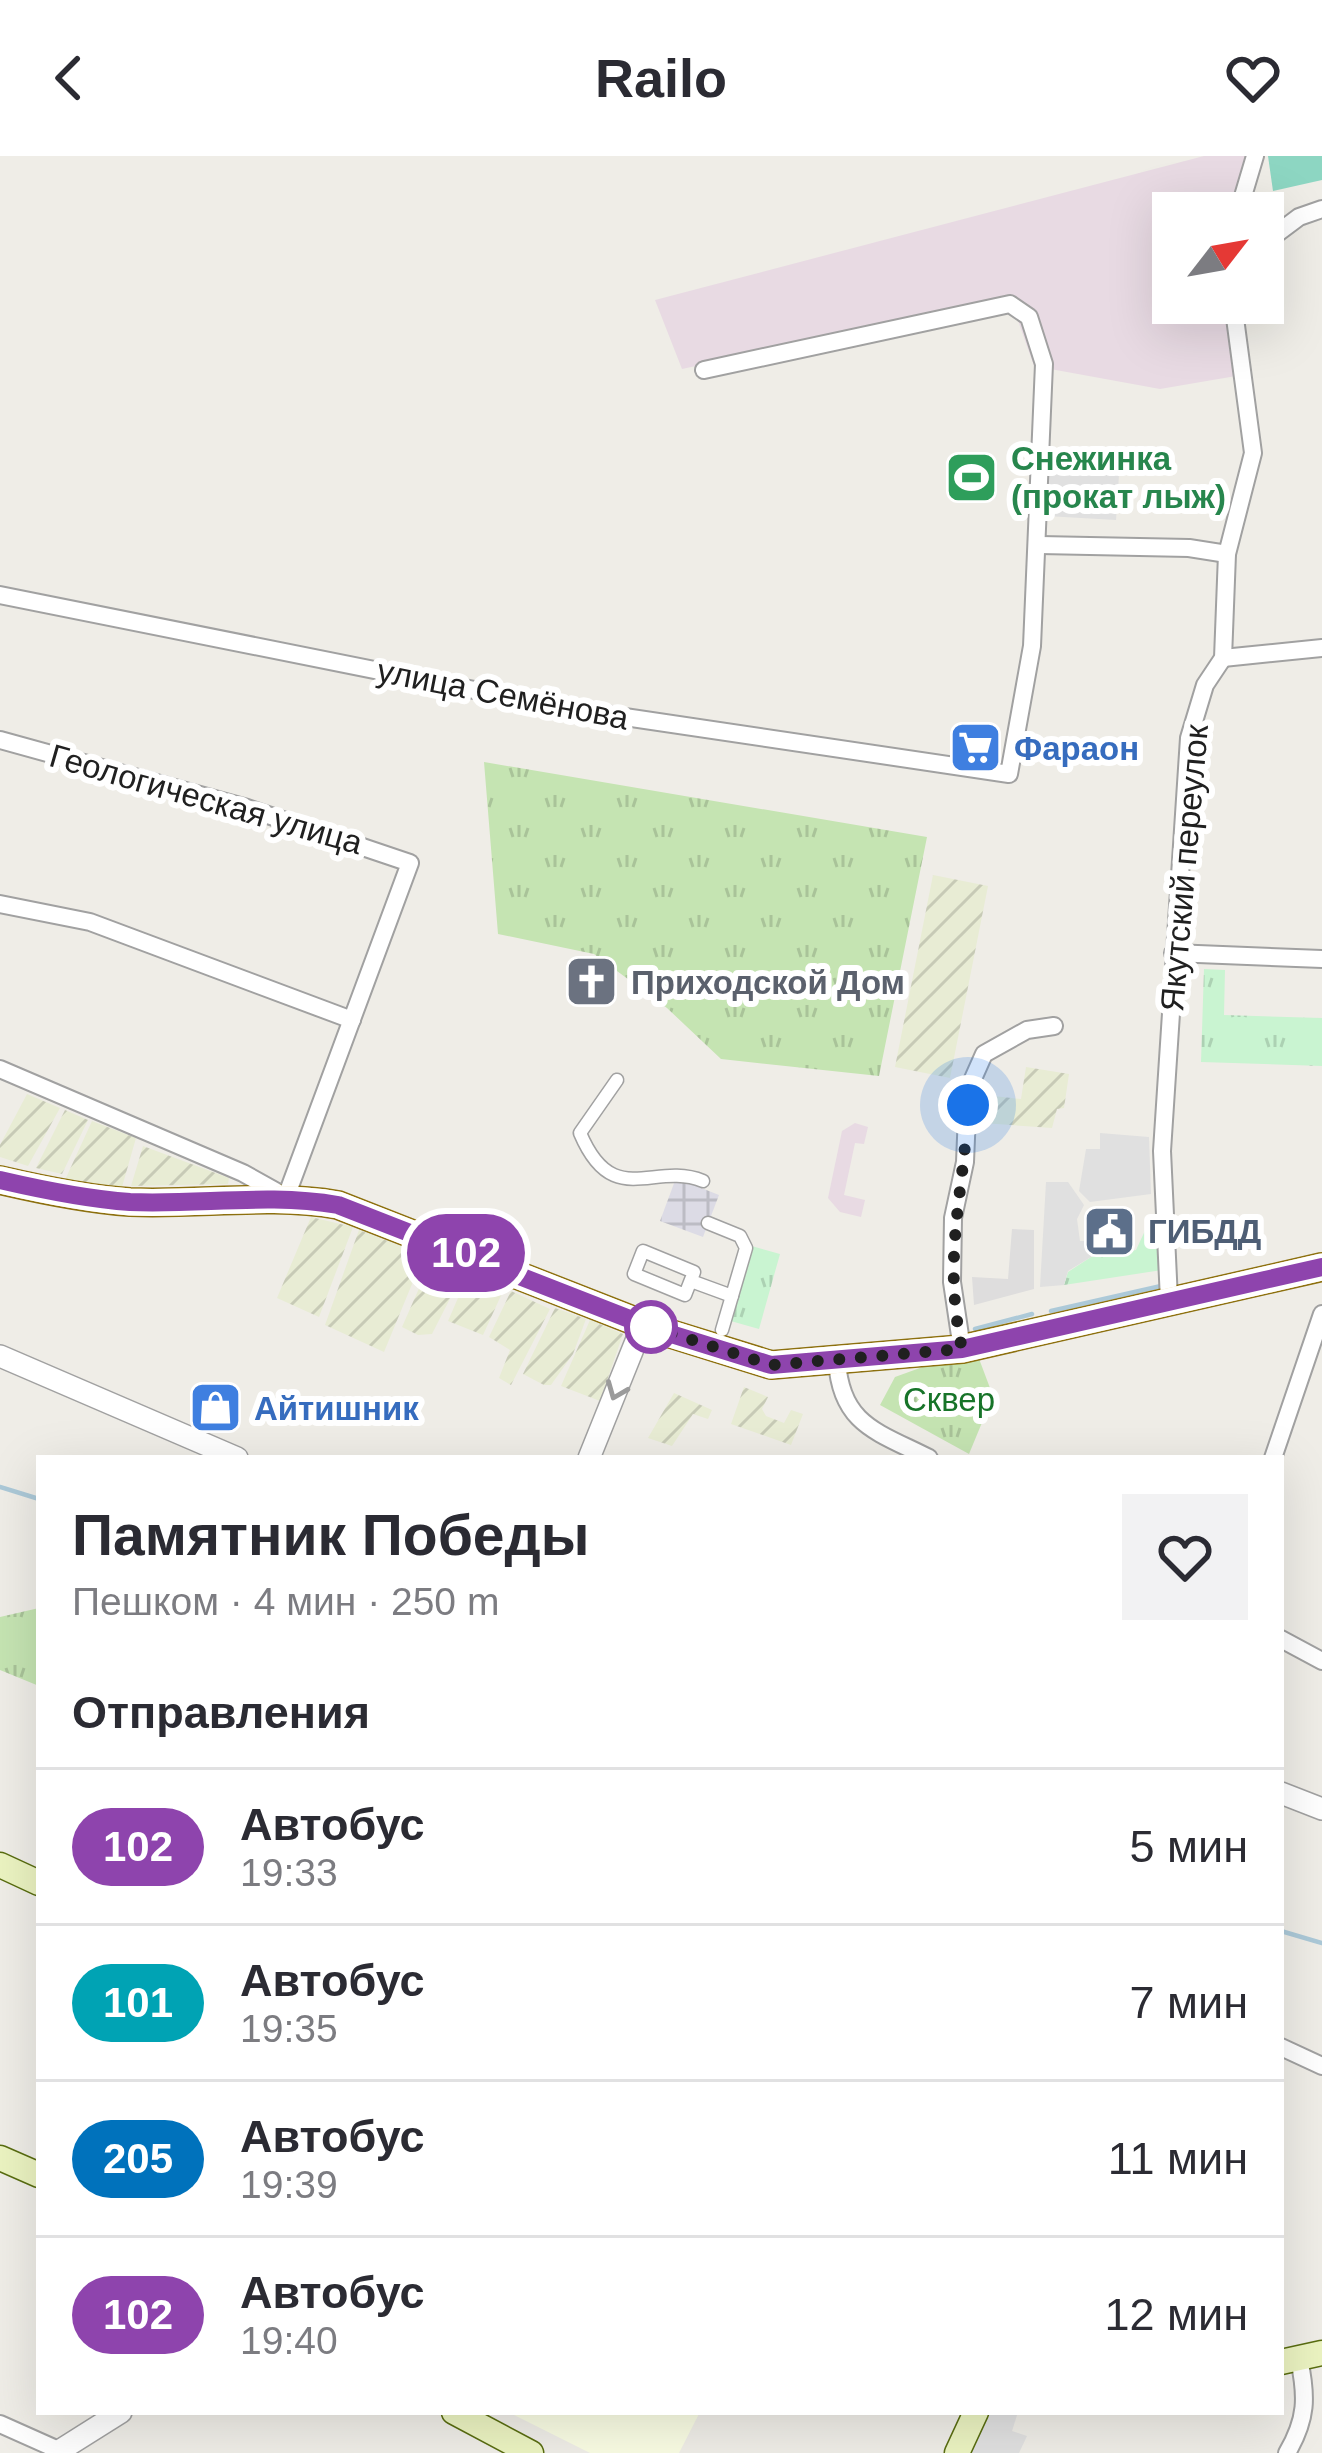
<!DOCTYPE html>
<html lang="ru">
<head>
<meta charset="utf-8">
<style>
	body { margin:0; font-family:Helvetica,sans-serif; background:#f2f2f3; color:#2b2b33; height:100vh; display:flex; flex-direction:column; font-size:45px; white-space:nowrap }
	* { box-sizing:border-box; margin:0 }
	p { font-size:39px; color:#7c7c81 }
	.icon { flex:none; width:66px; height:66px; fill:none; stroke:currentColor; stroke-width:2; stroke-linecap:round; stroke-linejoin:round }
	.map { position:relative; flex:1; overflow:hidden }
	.sheet { position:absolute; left:36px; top:1299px; width:1248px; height:960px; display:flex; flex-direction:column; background:#fff; border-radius:0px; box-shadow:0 12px 48px #0002 }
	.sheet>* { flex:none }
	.badge { padding:0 24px; border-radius:39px; font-size:42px; line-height:78px }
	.needle { width:78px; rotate:59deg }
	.fabs { position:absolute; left:1152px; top:36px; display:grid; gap:24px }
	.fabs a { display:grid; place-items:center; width:132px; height:132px; border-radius:0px; background:#fff; box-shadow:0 12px 48px #0002; font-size:60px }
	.you { position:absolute; width:60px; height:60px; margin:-30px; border:9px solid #fff; border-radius:50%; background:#1a73e8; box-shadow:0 0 0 18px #1a73e833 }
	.map>.badge { position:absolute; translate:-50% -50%; box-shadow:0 0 0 6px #fff }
	h2 { padding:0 36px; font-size:45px; line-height:108px }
	.round { display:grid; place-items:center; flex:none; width:126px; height:126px; border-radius:0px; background:#f2f2f3 }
	.headline { display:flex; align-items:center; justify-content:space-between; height:204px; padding:0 36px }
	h1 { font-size:57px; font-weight:800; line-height:90px }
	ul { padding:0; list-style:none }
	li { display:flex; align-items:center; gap:36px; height:156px; padding:0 36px; border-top:3px solid #e1e1e2 }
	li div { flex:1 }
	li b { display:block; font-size:45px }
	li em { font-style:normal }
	li .badge { min-width:132px; font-weight:700; text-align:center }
	header { display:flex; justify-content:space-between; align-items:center; height:156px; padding:0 36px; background:#fff; font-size:54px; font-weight:800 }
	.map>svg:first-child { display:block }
</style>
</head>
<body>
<header><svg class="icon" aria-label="back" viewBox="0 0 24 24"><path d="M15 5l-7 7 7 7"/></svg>Railo<svg class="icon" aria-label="heart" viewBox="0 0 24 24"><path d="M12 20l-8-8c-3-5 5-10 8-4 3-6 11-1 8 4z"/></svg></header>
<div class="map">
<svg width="1322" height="2297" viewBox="0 0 1322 2297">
	<defs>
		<pattern id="farmland-furrows" width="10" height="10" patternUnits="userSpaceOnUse" patternTransform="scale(3)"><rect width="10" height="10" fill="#e8ecd4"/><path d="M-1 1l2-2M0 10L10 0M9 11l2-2" fill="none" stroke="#c7cab6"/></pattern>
		<pattern id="grass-tufts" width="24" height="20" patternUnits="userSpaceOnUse" patternTransform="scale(3)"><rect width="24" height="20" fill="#c5e4b2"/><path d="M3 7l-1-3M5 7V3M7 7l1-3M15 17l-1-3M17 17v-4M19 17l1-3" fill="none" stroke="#a9c399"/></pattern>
		<pattern id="park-tufts" width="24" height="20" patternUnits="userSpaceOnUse" patternTransform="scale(3)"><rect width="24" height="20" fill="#c9f4d1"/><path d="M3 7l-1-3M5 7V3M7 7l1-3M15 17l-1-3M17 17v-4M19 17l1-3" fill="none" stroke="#acd1b3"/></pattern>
		<pattern id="plaza-grid" width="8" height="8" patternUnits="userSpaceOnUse" patternTransform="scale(3)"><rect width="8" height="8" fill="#dcdbe5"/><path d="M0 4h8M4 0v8" fill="none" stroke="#bcbcc4"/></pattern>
	</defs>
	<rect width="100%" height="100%" fill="#efede7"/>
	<polygon fill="#dedddd" points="1012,1073 1034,1074 1034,1133 974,1149 972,1121 1008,1123"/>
	<g fill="#e8dae3">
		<polygon points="1204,0 1248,0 1232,57 1173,57 1173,147 1223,147 1236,220 1160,233 1034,210 1010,142 682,213 655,144"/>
		<polygon points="855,967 868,971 864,988 855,987 844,1039 865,1044 861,1061 840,1056 828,1042 842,975"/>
	</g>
	<polygon fill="#f9fce3" points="508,2256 700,2256 679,2297 590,2297"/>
	<g fill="url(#farmland-furrows)">
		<polygon points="933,719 988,730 950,922 895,911"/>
		<polygon points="1026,911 1069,918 1064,952 1057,953 1052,972 982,967 985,939 1021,943"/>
		<polygon points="27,938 60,952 28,1010 0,1001 0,989"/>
		<polygon points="65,954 88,964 62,1018 36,1012"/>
		<polygon points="92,965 136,982 122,1031 65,1024"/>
		<polygon points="143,990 229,1022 228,1028 131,1030"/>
		<polygon points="311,1061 353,1071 319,1161 277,1142"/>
		<polygon points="359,1074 424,1099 384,1196 325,1169"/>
		<polygon points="432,1103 463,1117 432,1178 418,1179 402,1171"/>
		<polygon points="468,1119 504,1133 483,1179 448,1165"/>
		<polygon points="511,1135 550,1153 511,1229 499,1222 510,1194 489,1181"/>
		<polygon points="555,1152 586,1163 573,1198 551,1229 544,1229 523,1218"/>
		<polygon points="590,1164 623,1178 600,1245 561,1230"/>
		<polygon points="744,1231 768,1241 762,1253 766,1260 784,1267 791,1254 803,1258 791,1289 731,1268"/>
		<polygon points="674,1237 712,1254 708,1263 693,1258 672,1290 648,1282"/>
	</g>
	<g fill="url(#grass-tufts)">
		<polygon points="484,606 927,681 879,920 721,903 667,852 594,798 498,778"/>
		<polygon points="975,1192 993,1240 969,1298 880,1249 895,1221"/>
		<polygon points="39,1452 39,1530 0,1514 0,1461"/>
	</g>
	<g fill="url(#park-tufts)">
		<polygon points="1204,813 1225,814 1224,859 1322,862 1322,910 1201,906"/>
		<polygon points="1163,1062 1162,1114 1064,1129 1068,1116 1091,1101 1136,1094 1150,1064"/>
		<polygon points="741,1087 780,1098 759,1173 720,1162"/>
	</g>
	<polygon fill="#8dd6c2" points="1268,0 1322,0 1322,24 1273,35"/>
	<g fill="#e0e0e0">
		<polygon points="1049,313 1119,318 1116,364 1046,360"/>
		<polygon points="1100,977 1149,981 1151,1038 1090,1046 1079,1035 1086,993 1100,993"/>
		<polygon points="1046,1026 1068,1026 1084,1049 1077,1063 1080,1085 1088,1085 1091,1101 1068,1115 1064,1129 1040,1131"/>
		<polygon points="990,2256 1018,2256 1012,2275 1027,2280 1019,2297 970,2297"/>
	</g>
	<polygon fill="url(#plaza-grid)" points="676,1022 719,1039 703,1081 660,1065"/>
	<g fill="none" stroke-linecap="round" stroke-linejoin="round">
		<g stroke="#acc9d8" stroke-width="4.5">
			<polyline points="1051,1155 1161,1130"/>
			<polyline points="975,1173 1032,1158"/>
			<polyline points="0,1331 39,1343"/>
			<polyline points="1281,1775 1322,1787"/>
		</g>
		<defs>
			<g id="pedestrian">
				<path d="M617 924 580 977C613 1055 653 1005 703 1025"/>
				<polyline points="708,1067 740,1080 746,1092 722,1174"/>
				<polygon points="643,1095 694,1116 685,1139 634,1118"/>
				<polyline points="691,1125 732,1140"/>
			</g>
			<g id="minor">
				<polyline points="1238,57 1255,0"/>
				<polyline points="1263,88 1299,61 1322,53"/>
				<polyline points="1040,389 1189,392 1227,398"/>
				<polyline points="0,439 564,552 1009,618 1032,490 1044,208 1029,161 1010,148 704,214"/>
				<polyline points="1223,502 1322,492"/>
				<polyline points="0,584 247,652 410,707 286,1041 243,1017 0,913"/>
				<polyline points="0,748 90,766 352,864"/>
				<polyline points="1173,797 1322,803"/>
				<polyline points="1169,1144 1162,995 1189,582 1205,529 1223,502 1227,398 1253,297 1233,147"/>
				<polyline points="962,1193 952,1126 953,1062 965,1006 968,934 984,898 1027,874 1054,870"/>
				<path d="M837 1205C841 1269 878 1276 929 1302"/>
				<polyline points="1273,1302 1322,1158"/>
				<polyline points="1281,1483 1322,1505"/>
				<polyline points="1281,1891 1322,1910"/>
				<polyline points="0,2268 65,2297"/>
				<path d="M1287 2297C1307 2263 1307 2241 1299 2203"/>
			</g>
			<g id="tertiary">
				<polyline points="0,1200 237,1302"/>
				<polyline points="589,1302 643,1168"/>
				<polyline points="1281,1637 1322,1653"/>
				<polyline points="56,2297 121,2256"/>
			</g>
			<g id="secondary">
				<polyline points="0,1709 39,1727"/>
				<polyline points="0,2002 39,2019"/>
				<polyline points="1281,2206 1322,2197"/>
				<polyline points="454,2256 531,2297"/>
				<polyline points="957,2297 976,2256"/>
			</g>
			<path id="primary" d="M0 1024C43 1034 86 1043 130 1046 201 1049 268 1037 338 1049L655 1173 771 1209 962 1193 1322 1111"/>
		</defs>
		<use href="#pedestrian" stroke="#a1a1a1" stroke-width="15"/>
		<use href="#minor" stroke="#a1a1a1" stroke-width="20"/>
		<use href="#tertiary" stroke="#a1a1a1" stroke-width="24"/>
		<use href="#secondary" stroke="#596d10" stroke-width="27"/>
		<use href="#primary" stroke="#8c700f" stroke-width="30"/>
		<use href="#pedestrian" stroke="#fff" stroke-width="12"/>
		<use href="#minor" stroke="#fff" stroke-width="16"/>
		<use href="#tertiary" stroke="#fff" stroke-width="21"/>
		<use href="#secondary" stroke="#ebf3c1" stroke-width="24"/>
		<use href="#primary" stroke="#f3dba8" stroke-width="27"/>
	</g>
	<defs><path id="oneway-chevron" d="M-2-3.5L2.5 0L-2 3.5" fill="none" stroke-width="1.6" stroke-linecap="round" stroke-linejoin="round" transform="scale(3)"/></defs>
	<use stroke="#9b9b9b" href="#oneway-chevron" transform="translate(616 1235) rotate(112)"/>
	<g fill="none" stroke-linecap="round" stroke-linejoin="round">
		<defs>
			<path id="line" d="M0 1024C43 1034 86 1043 130 1046 201 1049 268 1037 338 1049L655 1173 771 1209 962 1193 1322 1111"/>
		</defs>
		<use href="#line" stroke="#fff" stroke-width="27"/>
		<use href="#line" stroke="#8e44ad" stroke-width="18"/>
		<path stroke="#202020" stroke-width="12" stroke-dasharray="0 21.6" d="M651 1171 771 1209 962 1193C942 1099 964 1040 968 949"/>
	</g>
	<defs>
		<symbol id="stadium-square" viewBox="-11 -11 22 22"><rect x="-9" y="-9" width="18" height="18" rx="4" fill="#2e9e5b" stroke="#fff"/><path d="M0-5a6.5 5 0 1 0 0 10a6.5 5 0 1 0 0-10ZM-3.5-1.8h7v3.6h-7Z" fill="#fff"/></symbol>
		<symbol id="supermarket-square" viewBox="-11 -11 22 22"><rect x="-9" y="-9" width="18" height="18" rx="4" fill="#3f7fe0" stroke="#fff"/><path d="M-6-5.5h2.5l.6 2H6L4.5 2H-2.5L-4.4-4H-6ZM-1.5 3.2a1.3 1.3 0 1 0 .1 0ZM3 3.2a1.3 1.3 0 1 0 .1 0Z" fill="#fff"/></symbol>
		<symbol id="church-square" viewBox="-11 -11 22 22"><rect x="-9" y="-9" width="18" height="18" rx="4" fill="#6b7280" stroke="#fff"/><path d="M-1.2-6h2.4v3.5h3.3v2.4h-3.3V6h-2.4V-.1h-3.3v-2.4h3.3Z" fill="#fff"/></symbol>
		<symbol id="civic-square" viewBox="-11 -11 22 22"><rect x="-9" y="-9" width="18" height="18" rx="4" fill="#5c6f8a" stroke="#fff"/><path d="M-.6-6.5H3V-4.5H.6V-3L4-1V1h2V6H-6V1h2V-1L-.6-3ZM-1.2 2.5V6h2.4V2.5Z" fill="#fff"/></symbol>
		<symbol id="shop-square" viewBox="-11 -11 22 22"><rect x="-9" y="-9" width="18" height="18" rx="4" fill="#3f7fe0" stroke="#fff"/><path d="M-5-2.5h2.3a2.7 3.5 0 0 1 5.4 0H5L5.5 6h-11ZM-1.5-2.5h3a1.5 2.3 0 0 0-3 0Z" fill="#fff"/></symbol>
	</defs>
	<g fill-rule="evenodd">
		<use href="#stadium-square" x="942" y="292" width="59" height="59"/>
		<use href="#supermarket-square" x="946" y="562" width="59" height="59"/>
		<use href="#church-square" x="562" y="796" width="59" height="59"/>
		<use href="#civic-square" x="1080" y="1046" width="59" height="59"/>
		<use href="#shop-square" x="186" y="1222" width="59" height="59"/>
	</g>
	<circle fill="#fff" stroke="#8e44ad" stroke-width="6" cx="651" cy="1171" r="24"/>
	<g text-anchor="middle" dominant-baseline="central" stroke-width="12" stroke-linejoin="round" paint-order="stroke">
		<g font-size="33" font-weight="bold" fill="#27864d" stroke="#fff" text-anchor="start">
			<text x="1011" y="302">Снежинка<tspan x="1011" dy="38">(прокат лыж)</tspan></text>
		</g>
		<g font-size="33" fill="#202020" stroke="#fff">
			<text transform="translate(503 538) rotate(11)">улица Семёнова</text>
			<text transform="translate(206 643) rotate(16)">Геологическая улица</text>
			<text transform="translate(1184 712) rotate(-85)">Якутский переулок</text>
		</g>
		<g font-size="33" font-weight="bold" fill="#366cbe" stroke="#fff" text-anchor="start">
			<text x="1014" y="592">Фараон</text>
			<text x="254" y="1252">Айтишник</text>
		</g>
		<g font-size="33" font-weight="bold" fill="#5b616d" stroke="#fff" text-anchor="start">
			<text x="631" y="826">Приходской Дом</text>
		</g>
		<g font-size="33" font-weight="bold" fill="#4e5e75" stroke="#fff" text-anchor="start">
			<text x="1148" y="1075">ГИБДД</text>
		</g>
		<g font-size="33" fill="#177429" stroke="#fff">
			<text x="949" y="1243">Сквер</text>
		</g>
	</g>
</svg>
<div class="fabs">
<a><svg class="needle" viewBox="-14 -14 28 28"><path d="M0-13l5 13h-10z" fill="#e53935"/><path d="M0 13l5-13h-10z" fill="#7c7c81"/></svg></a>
</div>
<div class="you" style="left:968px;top:949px"></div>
<b class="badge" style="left:466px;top:1097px;background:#8e44ad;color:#fff">102</b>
<section class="sheet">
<div class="headline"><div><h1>Памятник Победы</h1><p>Пешком · 4 мин · 250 m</p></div><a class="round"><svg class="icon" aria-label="heart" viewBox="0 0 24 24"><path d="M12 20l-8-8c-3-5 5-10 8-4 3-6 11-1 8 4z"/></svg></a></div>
<h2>Отправления</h2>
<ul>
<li><span class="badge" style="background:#8e44ad;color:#fff">102</span><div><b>Автобус</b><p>19:33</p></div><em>5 мин</em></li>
<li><span class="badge" style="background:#00a3b4;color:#fff">101</span><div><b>Автобус</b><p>19:35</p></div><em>7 мин</em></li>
<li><span class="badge" style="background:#0072bc;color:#fff">205</span><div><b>Автобус</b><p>19:39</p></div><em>11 мин</em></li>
<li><span class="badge" style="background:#8e44ad;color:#fff">102</span><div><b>Автобус</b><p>19:40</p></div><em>12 мин</em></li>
</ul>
</section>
</div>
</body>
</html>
